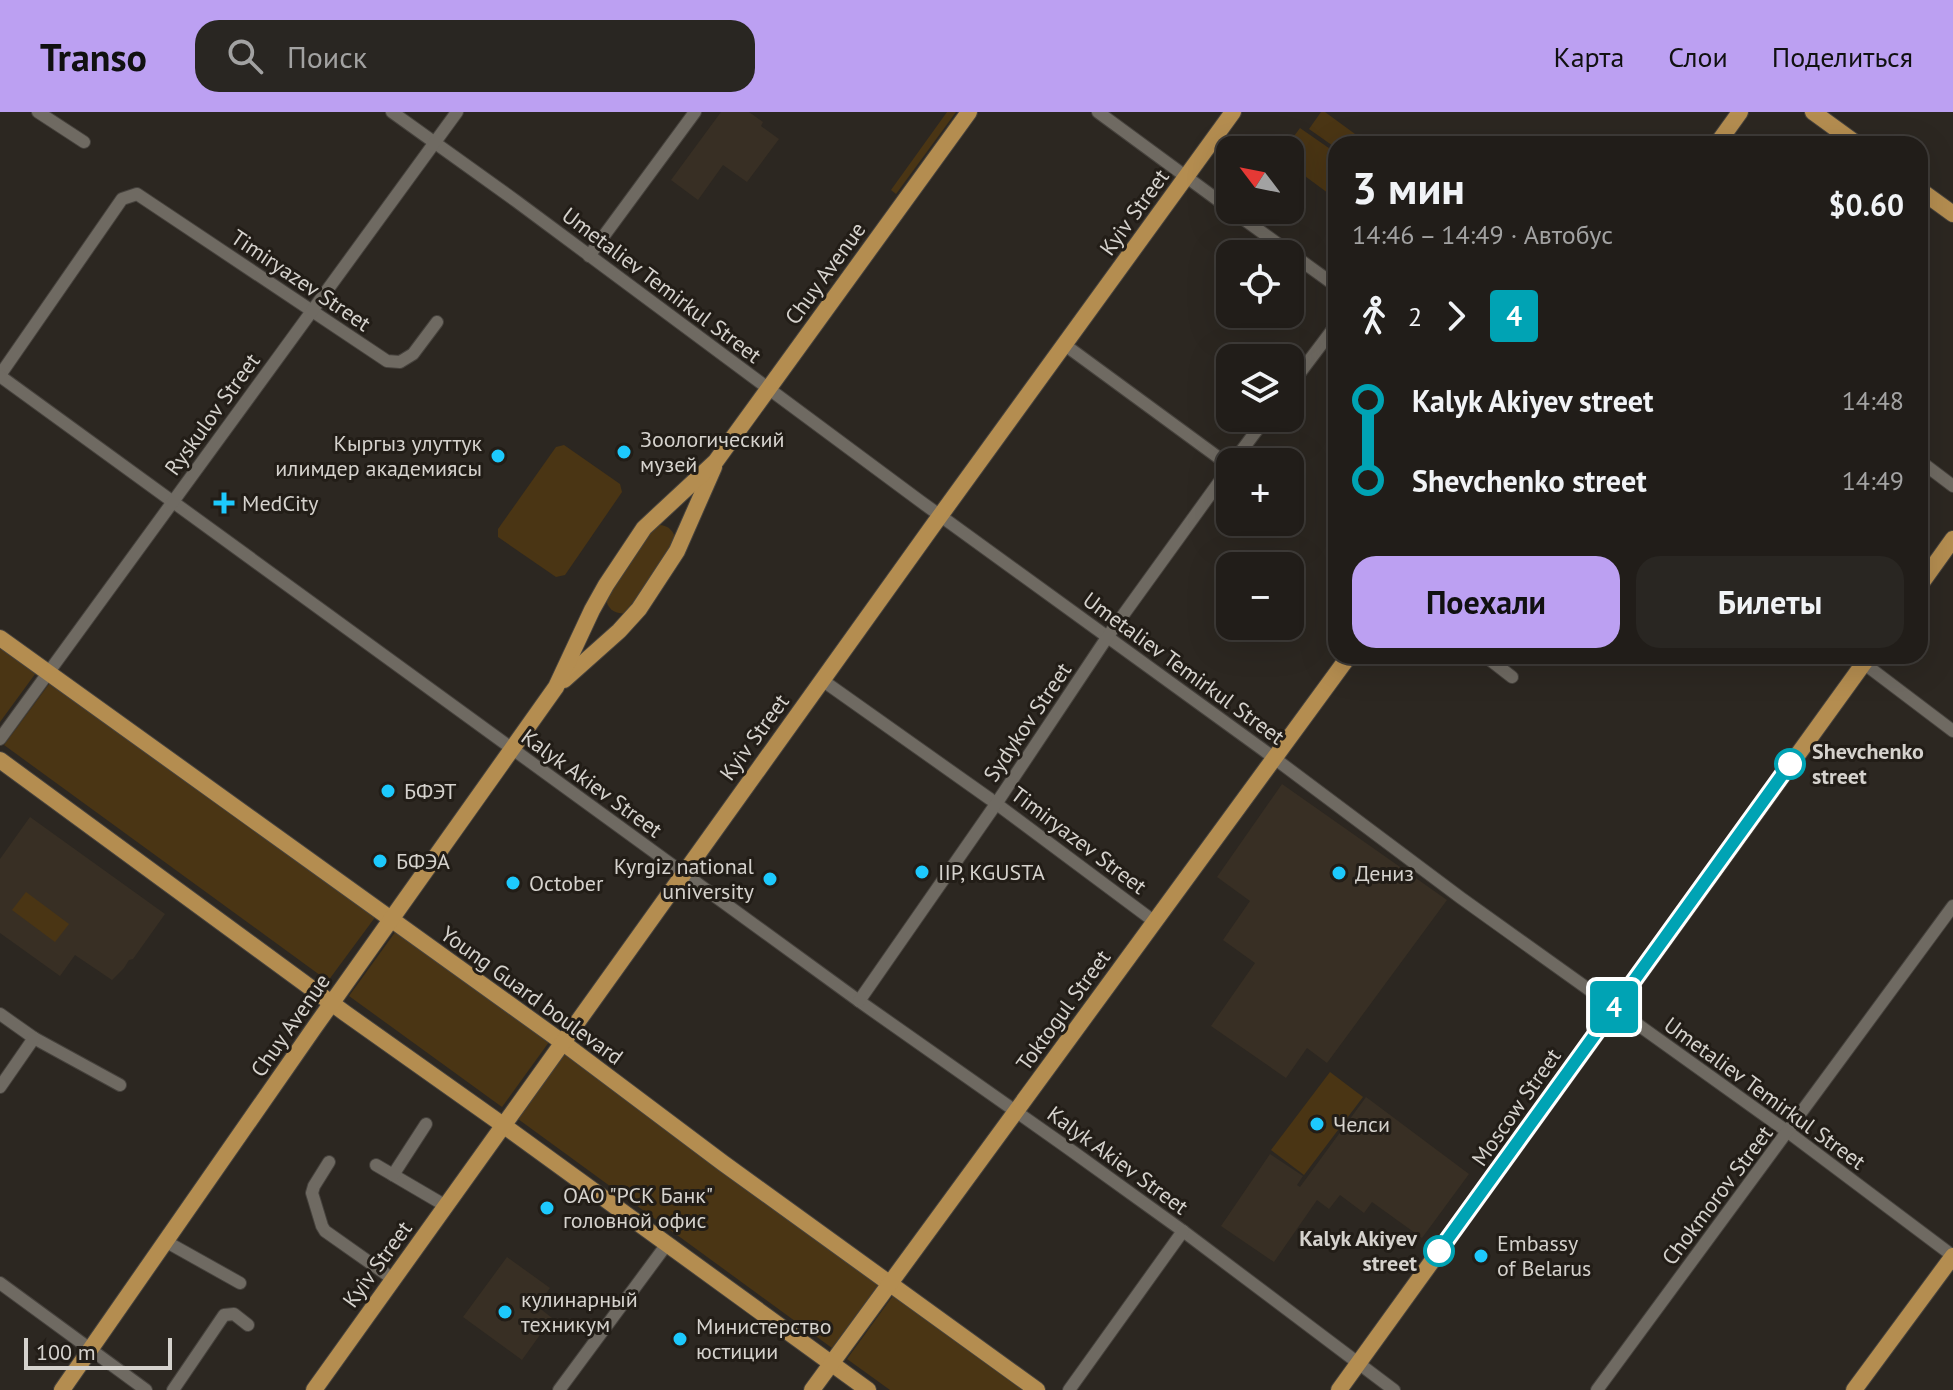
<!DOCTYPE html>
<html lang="ru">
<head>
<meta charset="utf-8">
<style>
	body { margin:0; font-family:"PT Sans",sans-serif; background:#292622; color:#f1f3f6; height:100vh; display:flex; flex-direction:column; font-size:30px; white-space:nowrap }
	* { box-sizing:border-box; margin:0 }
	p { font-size:26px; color:#a2a2a2 }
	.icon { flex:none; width:44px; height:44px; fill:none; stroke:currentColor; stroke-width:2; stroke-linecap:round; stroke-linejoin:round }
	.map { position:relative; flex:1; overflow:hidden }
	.details { position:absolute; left:1328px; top:24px; width:600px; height:528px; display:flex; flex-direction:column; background:#211d19; border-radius:24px; box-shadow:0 8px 32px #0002,0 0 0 2px #3e3b38 }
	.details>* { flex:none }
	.badge { padding:0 16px; border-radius:6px; font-size:28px; line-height:52px }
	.needle { width:52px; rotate:302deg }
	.buttons { position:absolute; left:1216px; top:24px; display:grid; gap:16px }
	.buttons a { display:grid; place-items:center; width:88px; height:88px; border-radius:16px; background:#211d19; box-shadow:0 8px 32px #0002,0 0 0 2px #3e3b38; font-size:40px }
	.scale { position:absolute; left:24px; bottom:20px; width:148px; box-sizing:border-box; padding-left:8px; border:4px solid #d5d2cd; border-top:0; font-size:22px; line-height:28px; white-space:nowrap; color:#d5d2cd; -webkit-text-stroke:6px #221d17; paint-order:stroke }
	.map>.badge { position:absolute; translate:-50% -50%; box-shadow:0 0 0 4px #fff }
	.legs { display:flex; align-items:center; gap:12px; height:88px; padding:0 24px; font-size:26px }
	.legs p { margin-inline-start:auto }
	.headline { display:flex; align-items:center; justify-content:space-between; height:136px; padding:0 24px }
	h1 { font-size:44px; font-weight:800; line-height:60px }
	.cta { display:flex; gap:16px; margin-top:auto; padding:16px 24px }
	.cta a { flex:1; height:92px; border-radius:24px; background:#bca0f2; color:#111; font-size:32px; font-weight:800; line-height:92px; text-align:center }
	.cta a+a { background:#292622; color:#f1f3f6 }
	ul { padding:0 24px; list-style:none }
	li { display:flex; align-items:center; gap:28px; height:80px; font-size:30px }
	li i { display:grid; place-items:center; width:12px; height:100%; margin:0 10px; background:currentColor }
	li i::after { content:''; width:20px; height:20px; margin:-10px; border:6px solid; border-radius:50%; background:#211d19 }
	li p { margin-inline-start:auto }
	li:first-child i { background:linear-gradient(#0000 50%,currentColor 0) }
	li:last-child i { background:linear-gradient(currentColor 50%,#0000 0) }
	header { display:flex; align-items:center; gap:48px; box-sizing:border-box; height:112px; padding:0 40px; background:#bca0f2; color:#111 }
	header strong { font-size:38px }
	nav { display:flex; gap:44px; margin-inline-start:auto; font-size:28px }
	.search { width:560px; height:72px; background:#292622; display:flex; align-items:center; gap:20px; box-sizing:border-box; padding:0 28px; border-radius:24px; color:#a2a2a2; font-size:30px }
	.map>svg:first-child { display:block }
</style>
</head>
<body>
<header>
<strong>Transo</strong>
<div class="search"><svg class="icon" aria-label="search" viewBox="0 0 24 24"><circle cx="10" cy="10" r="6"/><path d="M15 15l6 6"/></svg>Поиск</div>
<nav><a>Карта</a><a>Слои</a><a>Поделиться</a></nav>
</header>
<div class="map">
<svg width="1953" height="1278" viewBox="0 0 1953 1278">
	<rect width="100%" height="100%" fill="#2c2721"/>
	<g fill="#382f24">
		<polygon points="721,0 749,0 763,10 761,14 779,27 747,70 723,53 698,88 671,68"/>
		<polygon points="1282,672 1447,788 1327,951 1307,936 1286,966 1211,914 1255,851 1223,828 1250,789 1217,765"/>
		<polygon points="30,705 165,802 133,847 129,848 124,856 112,868 75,843 60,864 0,821 0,747"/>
		<polygon points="1366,985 1469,1062 1422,1126 1372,1090 1364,1101 1340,1083 1329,1097 1317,1088 1274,1150 1221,1114 1270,1042 1303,1064 1297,1073 1300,1075"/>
		<polygon points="507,1145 550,1176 537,1194 552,1206 522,1248 463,1205"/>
	</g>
	<g fill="#4a3514">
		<polygon points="947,0 956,0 896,82 891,78"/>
		<polygon points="1321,0 1325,0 1355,22 1348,32 1336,32 1336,36 1309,17"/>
		<polygon points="1300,16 1336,41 1336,87 1290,53 1290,38 1284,38"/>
		<polygon points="564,333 620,372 622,380 565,463 556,465 498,425 498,417 556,335"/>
		<path d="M660 413C669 414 674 419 676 429L627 501C615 503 607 497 606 486L648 420 655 414Z"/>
		<polygon points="0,531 38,558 0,610"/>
		<polygon points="52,568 376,804 328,869 4,633"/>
		<polygon points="26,780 69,812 55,830 12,798"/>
		<polygon points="396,819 549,930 502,995 349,884"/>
		<polygon points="565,942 880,1171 832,1236 518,1007"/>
		<polygon points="1330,960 1363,985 1304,1063 1271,1038"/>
		<polygon points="895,1181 1027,1278 890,1278 847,1247"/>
	</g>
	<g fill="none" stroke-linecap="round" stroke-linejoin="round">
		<defs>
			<g id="minor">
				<polyline points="38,0 84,30"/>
				<polyline points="392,0 516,89 920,389 1262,637 1461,786 1788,1020 1953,1144"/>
				<polyline points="1098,0 1230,97"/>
				<polyline points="1231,98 1336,174"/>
				<polyline points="589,144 695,0"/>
				<polyline points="1065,233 1230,354"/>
				<polyline points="0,263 122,87 137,82 387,249 400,250 413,242 437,210"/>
				<polyline points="0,264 859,889 1065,1034 1183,1119 1394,1278"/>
				<polyline points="1290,274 1336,213"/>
				<polyline points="1920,349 1953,374"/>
				<polyline points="1233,350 1266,306"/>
				<polyline points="1485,544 1512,565"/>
				<polyline points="1854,544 1953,619"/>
				<polyline points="822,568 990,687 1155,810"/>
				<polyline points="0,627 457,0"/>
				<polyline points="859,889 996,692 1108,524 1230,355"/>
				<polyline points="0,902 34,926 120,973"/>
				<polyline points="0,975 34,926"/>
				<polyline points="329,1050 314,1074 312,1081 322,1114 325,1119 393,1167"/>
				<polyline points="376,1053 446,1094"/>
				<polyline points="393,1063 426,1012"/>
				<polyline points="165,1129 240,1171"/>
				<polyline points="0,1171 146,1278"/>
				<polyline points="173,1278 224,1203 234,1202 248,1213"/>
				<polyline points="559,1278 667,1132"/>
				<polyline points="1069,1278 1183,1119"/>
				<polyline points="1597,1278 1953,794"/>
			</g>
			<g id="major">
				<polyline points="1813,0 1857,32"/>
				<polyline points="1717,32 1740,0"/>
				<polyline points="1920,78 1953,102"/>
				<polyline points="1920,473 1953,427"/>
				<polyline points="0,526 562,930 723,1051 1037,1278"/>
				<polyline points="564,568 619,519 639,497 677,439 714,355"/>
				<polyline points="0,648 345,901 503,1013 868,1278"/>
				<polyline points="62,1278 314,916 556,575 592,498 606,473 644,416 716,349 969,0"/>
				<polyline points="314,1278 932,415 1233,0"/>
				<polyline points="812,1278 1349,544"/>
				<polyline points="1339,1278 1869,544"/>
				<polyline points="1854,1278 1953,1144"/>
			</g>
		</defs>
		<use href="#minor" stroke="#46423d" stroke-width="14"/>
		<use href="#major" stroke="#46423d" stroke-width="18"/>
		<use href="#minor" stroke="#6f6a62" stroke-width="12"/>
		<use href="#major" stroke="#b48d50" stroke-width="16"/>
	</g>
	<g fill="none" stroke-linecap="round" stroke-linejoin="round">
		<defs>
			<polyline id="line-1" points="1439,1139 1790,652"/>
		</defs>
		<use href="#line-1" stroke="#fff" stroke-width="18"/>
		<use href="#line-1" stroke="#00a3b4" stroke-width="12"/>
	</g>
	<g fill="#1dc9fd" stroke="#221d17" stroke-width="3">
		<circle cx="624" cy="340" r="8"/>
		<circle cx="498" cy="344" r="8"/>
		<path d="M220 379h8v8h8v8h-8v8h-8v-8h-8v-8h8z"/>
		<circle cx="388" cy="679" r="8"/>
		<circle cx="380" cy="749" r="8"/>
		<circle cx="922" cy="760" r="8"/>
		<circle cx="1339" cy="761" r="8"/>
		<circle cx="770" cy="767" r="8"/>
		<circle cx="513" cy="771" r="8"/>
		<circle cx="1317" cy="1012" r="8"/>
		<circle cx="547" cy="1096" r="8"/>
		<circle cx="1481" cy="1144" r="8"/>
		<circle cx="505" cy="1200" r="8"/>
		<circle cx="680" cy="1227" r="8"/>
	</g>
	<g fill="#fff" stroke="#00a3b4" stroke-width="4">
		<circle cx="1790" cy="652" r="14"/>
		<circle cx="1439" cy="1139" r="14"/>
	</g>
	<g text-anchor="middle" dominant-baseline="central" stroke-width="6" stroke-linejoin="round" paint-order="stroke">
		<g font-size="22" fill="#d5d2cd" stroke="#221d17">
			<text transform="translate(1134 100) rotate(-54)">Kyiv Street</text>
			<text transform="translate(825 161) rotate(-54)">Chuy Avenue</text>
			<text transform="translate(301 168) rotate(34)">Timiryazev Street</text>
			<text transform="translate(662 173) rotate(37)">Umetaliev Temirkul Street</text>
			<text transform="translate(212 302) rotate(-54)">Ryskulov Street</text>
			<text transform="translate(1184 556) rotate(36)">Umetaliev Temirkul Street</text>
			<text transform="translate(1027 610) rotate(-56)">Sydykov Street</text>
			<text transform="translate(754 625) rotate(-54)">Kyiv Street</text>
			<text transform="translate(592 671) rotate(36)">Kalyk Akiev Street</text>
			<text transform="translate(1079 728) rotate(37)">Timiryazev Street</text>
			<text transform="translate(532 883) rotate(36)">Young Guard boulevard</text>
			<text transform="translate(1063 898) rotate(-54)">Toktogul Street</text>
			<text transform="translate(290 913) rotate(-55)">Chuy Avenue</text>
			<text transform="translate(1765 981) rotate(36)">Umetaliev Temirkul Street</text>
			<text transform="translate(1516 995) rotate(-55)">Moscow Street</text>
			<text transform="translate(1118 1048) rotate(36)">Kalyk Akiev Street</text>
			<text transform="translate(1717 1083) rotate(-53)">Chokmorov Street</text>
			<text transform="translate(377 1152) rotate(-54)">Kyiv Street</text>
		</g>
		<g font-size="22" fill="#d5d2cd" stroke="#221d17" text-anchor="start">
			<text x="640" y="327">Зоологический<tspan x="640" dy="25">музей</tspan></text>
			<text x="482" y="331" text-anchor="end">Кыргыз улуттук<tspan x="482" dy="25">илимдер академиясы</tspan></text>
			<text x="242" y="391">MedCity</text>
			<text x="404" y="679">БФЭТ</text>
			<text x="396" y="749">БФЭА</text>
			<text x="754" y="754" text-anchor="end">Kyrgiz national<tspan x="754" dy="25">university</tspan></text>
			<text x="938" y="760">IIP, KGUSTA</text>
			<text x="1355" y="761">Дениз</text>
			<text x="529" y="771">October</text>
			<text x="1333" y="1012">Челси</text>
			<text x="563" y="1083">ОАО "РСК Банк"<tspan x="563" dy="25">головной офис</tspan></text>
			<text x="1497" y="1131">Embassy<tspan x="1497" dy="25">of Belarus</tspan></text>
			<text x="521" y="1187">кулинарный<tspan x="521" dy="25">техникум</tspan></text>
			<text x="696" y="1214">Министерство<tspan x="696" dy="25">юстиции</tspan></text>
		</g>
		<g font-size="22" font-weight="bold" fill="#d5d2cd" stroke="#221d17" text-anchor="start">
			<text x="1812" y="639">Shevchenko<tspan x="1812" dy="25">street</tspan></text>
			<text x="1417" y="1126" text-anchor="end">Kalyk Akiyev<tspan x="1417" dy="25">street</tspan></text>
		</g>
	</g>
</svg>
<div class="buttons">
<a><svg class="needle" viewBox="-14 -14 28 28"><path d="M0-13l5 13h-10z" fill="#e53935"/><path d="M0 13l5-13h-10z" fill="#a2a2a2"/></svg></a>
<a><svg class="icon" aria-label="locate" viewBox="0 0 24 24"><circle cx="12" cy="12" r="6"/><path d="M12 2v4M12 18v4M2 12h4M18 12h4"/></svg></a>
<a><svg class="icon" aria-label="layers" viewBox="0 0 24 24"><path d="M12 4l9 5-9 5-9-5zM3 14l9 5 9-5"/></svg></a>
<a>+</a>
<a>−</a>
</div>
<div class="scale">100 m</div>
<b class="badge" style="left:1614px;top:895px;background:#00a3b4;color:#fff">4</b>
<section class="details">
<div class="headline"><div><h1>3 мин</h1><p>14:46 – 14:49 · Автобус</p></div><b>$0.60</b></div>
<div class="legs"><svg class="icon" aria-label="walk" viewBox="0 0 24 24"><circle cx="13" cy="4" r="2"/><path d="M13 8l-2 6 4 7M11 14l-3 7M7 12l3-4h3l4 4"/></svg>2<svg class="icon" aria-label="forward" viewBox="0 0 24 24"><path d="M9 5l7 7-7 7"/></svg><b class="badge" style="background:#00a3b4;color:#fff">4</b></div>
<ul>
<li><i style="color:#00a3b4"></i><b>Kalyk Akiyev street</b><p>14:48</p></li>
<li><i style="color:#00a3b4"></i><b>Shevchenko street</b><p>14:49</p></li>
</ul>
<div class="cta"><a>Поехали</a><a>Билеты</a></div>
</section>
</div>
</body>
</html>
